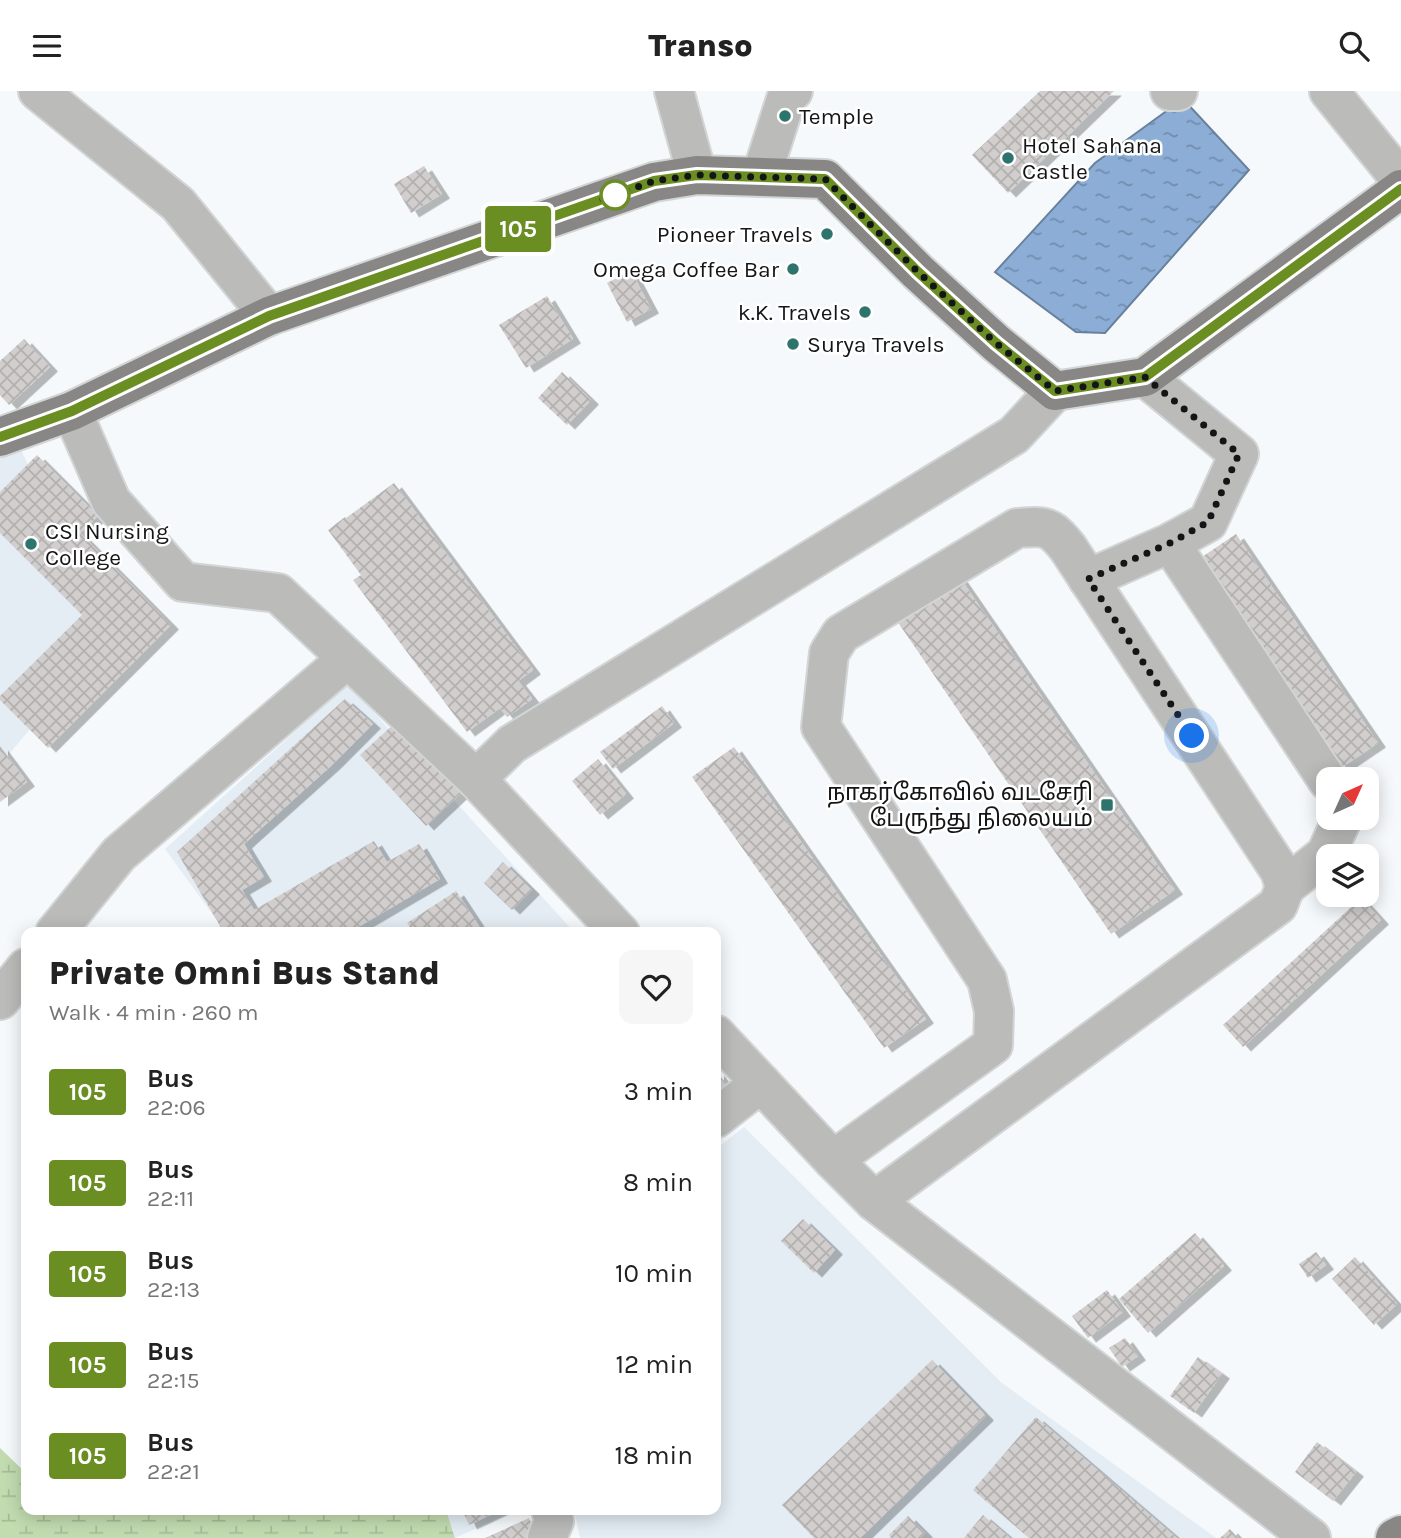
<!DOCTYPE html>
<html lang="en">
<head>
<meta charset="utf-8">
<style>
	body { margin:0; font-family:Karla,"Noto Sans Tamil",sans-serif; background:#f6f6f6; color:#222; height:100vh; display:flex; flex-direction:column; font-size:26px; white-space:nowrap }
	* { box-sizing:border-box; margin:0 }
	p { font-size:23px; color:#767676 }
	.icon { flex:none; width:38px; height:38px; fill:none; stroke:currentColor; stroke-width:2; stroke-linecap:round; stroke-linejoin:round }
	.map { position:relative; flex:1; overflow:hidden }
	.side { position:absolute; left:21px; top:836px; width:700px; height:588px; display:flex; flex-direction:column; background:#fff; border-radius:14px; box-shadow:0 4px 18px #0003 }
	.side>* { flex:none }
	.badge { padding:0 14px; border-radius:5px; font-size:24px; line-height:46px }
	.needle { width:46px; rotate:45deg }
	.buttons { position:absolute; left:1316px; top:676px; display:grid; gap:14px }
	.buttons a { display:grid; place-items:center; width:63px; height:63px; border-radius:14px; background:#fff; box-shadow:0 4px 18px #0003; font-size:35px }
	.you { position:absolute; width:35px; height:35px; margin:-18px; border:5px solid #fff; border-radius:50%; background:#1a73e8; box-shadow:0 0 0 10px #1a73e833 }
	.map>.badge { position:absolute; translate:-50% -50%; box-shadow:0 0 0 4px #fff }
	.round { display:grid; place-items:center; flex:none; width:74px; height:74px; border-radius:14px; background:#f6f6f6 }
	.head { display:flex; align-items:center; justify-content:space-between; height:119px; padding:0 28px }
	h1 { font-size:33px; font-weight:800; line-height:52px }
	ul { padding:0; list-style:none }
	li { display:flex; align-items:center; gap:21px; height:91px; padding:0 28px }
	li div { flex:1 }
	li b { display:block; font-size:26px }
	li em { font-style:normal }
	li .badge { min-width:77px; font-weight:700; text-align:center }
	header { display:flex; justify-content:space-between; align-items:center; height:91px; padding:0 28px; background:#fff; font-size:32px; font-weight:800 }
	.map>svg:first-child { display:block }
</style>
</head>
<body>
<header><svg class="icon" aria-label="menu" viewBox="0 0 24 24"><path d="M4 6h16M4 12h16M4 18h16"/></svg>Transo<svg class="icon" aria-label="search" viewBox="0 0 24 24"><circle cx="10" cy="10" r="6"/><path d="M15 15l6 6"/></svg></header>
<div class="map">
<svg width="1401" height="1447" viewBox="0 0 1401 1447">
	<defs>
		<pattern id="wetland-marsh" width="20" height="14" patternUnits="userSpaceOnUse" patternTransform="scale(1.75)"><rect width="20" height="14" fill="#c2dcb0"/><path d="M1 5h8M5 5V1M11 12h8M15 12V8" fill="none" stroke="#a6bc97"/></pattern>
		<pattern id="water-ripples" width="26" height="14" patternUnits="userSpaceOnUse" patternTransform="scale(1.75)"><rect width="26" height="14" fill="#8caed6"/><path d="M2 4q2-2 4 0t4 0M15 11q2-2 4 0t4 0" fill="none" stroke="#718cad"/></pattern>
		<pattern id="building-cross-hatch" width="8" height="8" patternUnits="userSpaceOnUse" patternTransform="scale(1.75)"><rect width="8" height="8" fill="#d2cece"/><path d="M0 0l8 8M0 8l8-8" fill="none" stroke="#b3b0b0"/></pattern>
		<filter id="shadow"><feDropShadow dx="8" dy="4.5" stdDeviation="0" flood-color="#0004"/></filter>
	</defs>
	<rect width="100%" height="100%" fill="#f6f9fb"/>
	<g fill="#e4edf4">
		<polygon points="17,349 104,549 0,674 0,357"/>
		<polygon points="348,593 575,842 214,842 221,835 165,758"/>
		<polygon points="744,1036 1002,1292 1216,1447 580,1447 574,1419 716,1419 716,1058"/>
		<polygon points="446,1419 516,1419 455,1447"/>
	</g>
	<polygon fill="url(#wetland-marsh)" points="0,1357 26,1382 26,1419 446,1419 455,1447 0,1447"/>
	<polygon fill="url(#water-ripples)" stroke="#68809c" stroke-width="2" points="1183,8 1249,79 1105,242 1076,241 995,181 1095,72"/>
	<g fill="url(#building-cross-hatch)" filter="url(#shadow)">
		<polygon points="1040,0 1114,0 1008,102 972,64"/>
		<polygon points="424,75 442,103 411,122 394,93"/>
		<polygon points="631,180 651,218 627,231 607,192"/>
		<polygon points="547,205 573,248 526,277 499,234"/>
		<polygon points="24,248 50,276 9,314 0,304 0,270"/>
		<polygon points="562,281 591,309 567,334 538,307"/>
		<polygon points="37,364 98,425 80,442 171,534 48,657 0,609 0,605 82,524 0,442 0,401"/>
		<polygon points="394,392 533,579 518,590 532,608 507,626 500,617 467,641 353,489 361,484 328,439 345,426 346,427"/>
		<polygon points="1236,443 1378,652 1341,677 1199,468"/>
		<polygon points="958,484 1175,799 1111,843 895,527"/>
		<polygon points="345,608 373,633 332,674 244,753 264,786 242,799 254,819 374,750 387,771 419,753 440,788 348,842 224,842 177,761"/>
		<polygon points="662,615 674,632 613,678 600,661"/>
		<polygon points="396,631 462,701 426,735 360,664"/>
		<polygon points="0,655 27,691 0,711"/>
		<polygon points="734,656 926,928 884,957 692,686"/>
		<polygon points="598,668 626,703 600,724 572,690"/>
		<polygon points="503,771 532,799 512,819 484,792"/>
		<polygon points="456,800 481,838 476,842 414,842 407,832"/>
		<polygon points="1361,807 1381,829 1243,956 1223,934"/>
		<polygon points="716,980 728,995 716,1005"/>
		<polygon points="803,1128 835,1159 814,1182 781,1150"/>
		<polygon points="1195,1142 1224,1175 1148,1242 1119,1208"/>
		<polygon points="1316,1161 1326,1174 1308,1187 1299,1173"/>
		<polygon points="1355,1166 1397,1213 1374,1234 1332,1188"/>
		<polygon points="1107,1199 1123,1221 1088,1247 1072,1225"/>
		<polygon points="1125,1247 1138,1265 1122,1276 1109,1257"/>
		<polygon points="1198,1266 1222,1283 1194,1322 1170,1305"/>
		<polygon points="932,1269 986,1325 860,1447 814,1447 782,1414"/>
		<polygon points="1036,1326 1177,1447 1029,1447 973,1399"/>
		<polygon points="1317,1351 1356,1381 1333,1410 1295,1381"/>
		<polygon points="462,1419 501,1419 469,1434"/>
		<polygon points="983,1424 1010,1447 964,1447"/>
		<polygon points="908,1425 925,1442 920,1447 891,1447 889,1444"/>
		<polygon points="529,1427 538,1447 485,1447"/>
		<polygon points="1230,1438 1238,1447 1220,1447"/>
	</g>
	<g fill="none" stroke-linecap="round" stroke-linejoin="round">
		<defs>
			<g id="minor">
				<polyline points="38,0 178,113 269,225"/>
				<polyline points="674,0 697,84"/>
				<polyline points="1170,0 1178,0"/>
				<polyline points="1329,0 1401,89"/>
				<polyline points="761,86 788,2 793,0"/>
				<polyline points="72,320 111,410 183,491 278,502 476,688 620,842"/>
				<polyline points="1170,452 1328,690"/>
				<polyline points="1088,488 1170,452 1208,431 1239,363 1145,286"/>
				<polyline points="476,688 512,653 1014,344 1055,300"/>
				<polyline points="1285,796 1326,763 1343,726"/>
				<polyline points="55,842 119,763 347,568"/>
				<polyline points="0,909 26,877"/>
				<polyline points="716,944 833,1069 874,1110 1311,1447"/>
				<polyline points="716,1027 761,992"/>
				<path d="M833 1069 993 954 994 920 987 889 821 636 829 562 841 543 1017 437C1045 435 1050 434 1068 457L1280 780 1285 796 1278 814 874 1110"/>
				<polyline points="547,1447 554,1430 551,1419"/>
			</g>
			<g id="major">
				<polyline points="0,346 72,320 269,225 654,91 697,84 825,88 918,181 996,252 1055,300 1145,286 1401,98"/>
				<polyline points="1395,1447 1401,1444"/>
			</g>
		</defs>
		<use href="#minor" stroke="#d2d5d6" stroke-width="42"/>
		<use href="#major" stroke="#d2d5d6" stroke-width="42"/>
		<use href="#minor" stroke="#bbbbb9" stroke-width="38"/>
		<use href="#major" stroke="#888785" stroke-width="38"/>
	</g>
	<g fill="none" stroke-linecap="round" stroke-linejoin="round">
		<defs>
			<polyline id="line" points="0,346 72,320 269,225 654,90 697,84 825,88 918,181 996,252 1055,300 1145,286 1401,98"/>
		</defs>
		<use href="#line" stroke="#fff" stroke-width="16"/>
		<use href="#line" stroke="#6b8e23" stroke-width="10"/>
		<polyline stroke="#141516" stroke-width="7" stroke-dasharray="0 12.6" points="615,104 603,108 654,90 697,84 825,88 918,181 996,252 1055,300 1145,286 1239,363 1208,431 1170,452 1088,488 1192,645"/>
	</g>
	<g fill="#2d746c" stroke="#fff" stroke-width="2.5">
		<circle cx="785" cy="25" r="7"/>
		<circle cx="1008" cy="67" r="7"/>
		<circle cx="827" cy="143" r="7"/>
		<circle cx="793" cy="178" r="7"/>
		<circle cx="865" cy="221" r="7"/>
		<circle cx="793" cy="253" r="7"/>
		<circle cx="31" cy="453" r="7"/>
		<rect x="1100" y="707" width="14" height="14" rx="3.5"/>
	</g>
	<circle fill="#fff" stroke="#6b8e23" stroke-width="3.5" cx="615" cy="104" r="14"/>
	<g text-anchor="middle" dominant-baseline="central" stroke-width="5" stroke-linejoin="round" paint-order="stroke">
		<g font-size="23" fill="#141516" stroke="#fff" text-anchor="start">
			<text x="799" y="25">Temple</text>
			<text x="1022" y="54">Hotel Sahana<tspan x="1022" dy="26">Castle</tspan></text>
			<text x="813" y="143" text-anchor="end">Pioneer Travels</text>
			<text x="779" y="178" text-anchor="end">Omega Coffee Bar</text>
			<text x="851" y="221" text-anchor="end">k.K. Travels</text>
			<text x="807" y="253">Surya Travels</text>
			<text x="45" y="440">CSI Nursing<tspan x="45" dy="26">College</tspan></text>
			<text x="1093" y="701" text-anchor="end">நாகர்கோவில் வடசேரி<tspan x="1093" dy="26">பேருந்து நிலையம்</tspan></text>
		</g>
	</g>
</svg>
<div class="buttons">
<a><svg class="needle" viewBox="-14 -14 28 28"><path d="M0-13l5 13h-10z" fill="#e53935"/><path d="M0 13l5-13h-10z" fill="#767676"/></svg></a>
<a><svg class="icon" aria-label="layers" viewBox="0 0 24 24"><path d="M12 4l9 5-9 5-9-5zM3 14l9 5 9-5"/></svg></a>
</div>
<div class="you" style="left:1192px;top:645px"></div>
<b class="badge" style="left:518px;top:138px;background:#6b8e23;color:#fff">105</b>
<section class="side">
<div class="head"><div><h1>Private Omni Bus Stand</h1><p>Walk · 4 min · 260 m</p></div><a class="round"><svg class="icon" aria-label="heart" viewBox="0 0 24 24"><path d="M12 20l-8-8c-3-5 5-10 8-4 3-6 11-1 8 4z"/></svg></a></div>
<ul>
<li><span class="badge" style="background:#6b8e23;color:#fff">105</span><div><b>Bus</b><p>22:06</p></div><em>3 min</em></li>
<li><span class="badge" style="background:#6b8e23;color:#fff">105</span><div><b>Bus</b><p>22:11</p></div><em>8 min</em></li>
<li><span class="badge" style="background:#6b8e23;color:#fff">105</span><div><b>Bus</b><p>22:13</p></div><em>10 min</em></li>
<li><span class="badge" style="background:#6b8e23;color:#fff">105</span><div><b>Bus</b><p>22:15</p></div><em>12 min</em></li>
<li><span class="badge" style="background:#6b8e23;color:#fff">105</span><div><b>Bus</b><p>22:21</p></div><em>18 min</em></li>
</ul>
</section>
</div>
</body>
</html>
